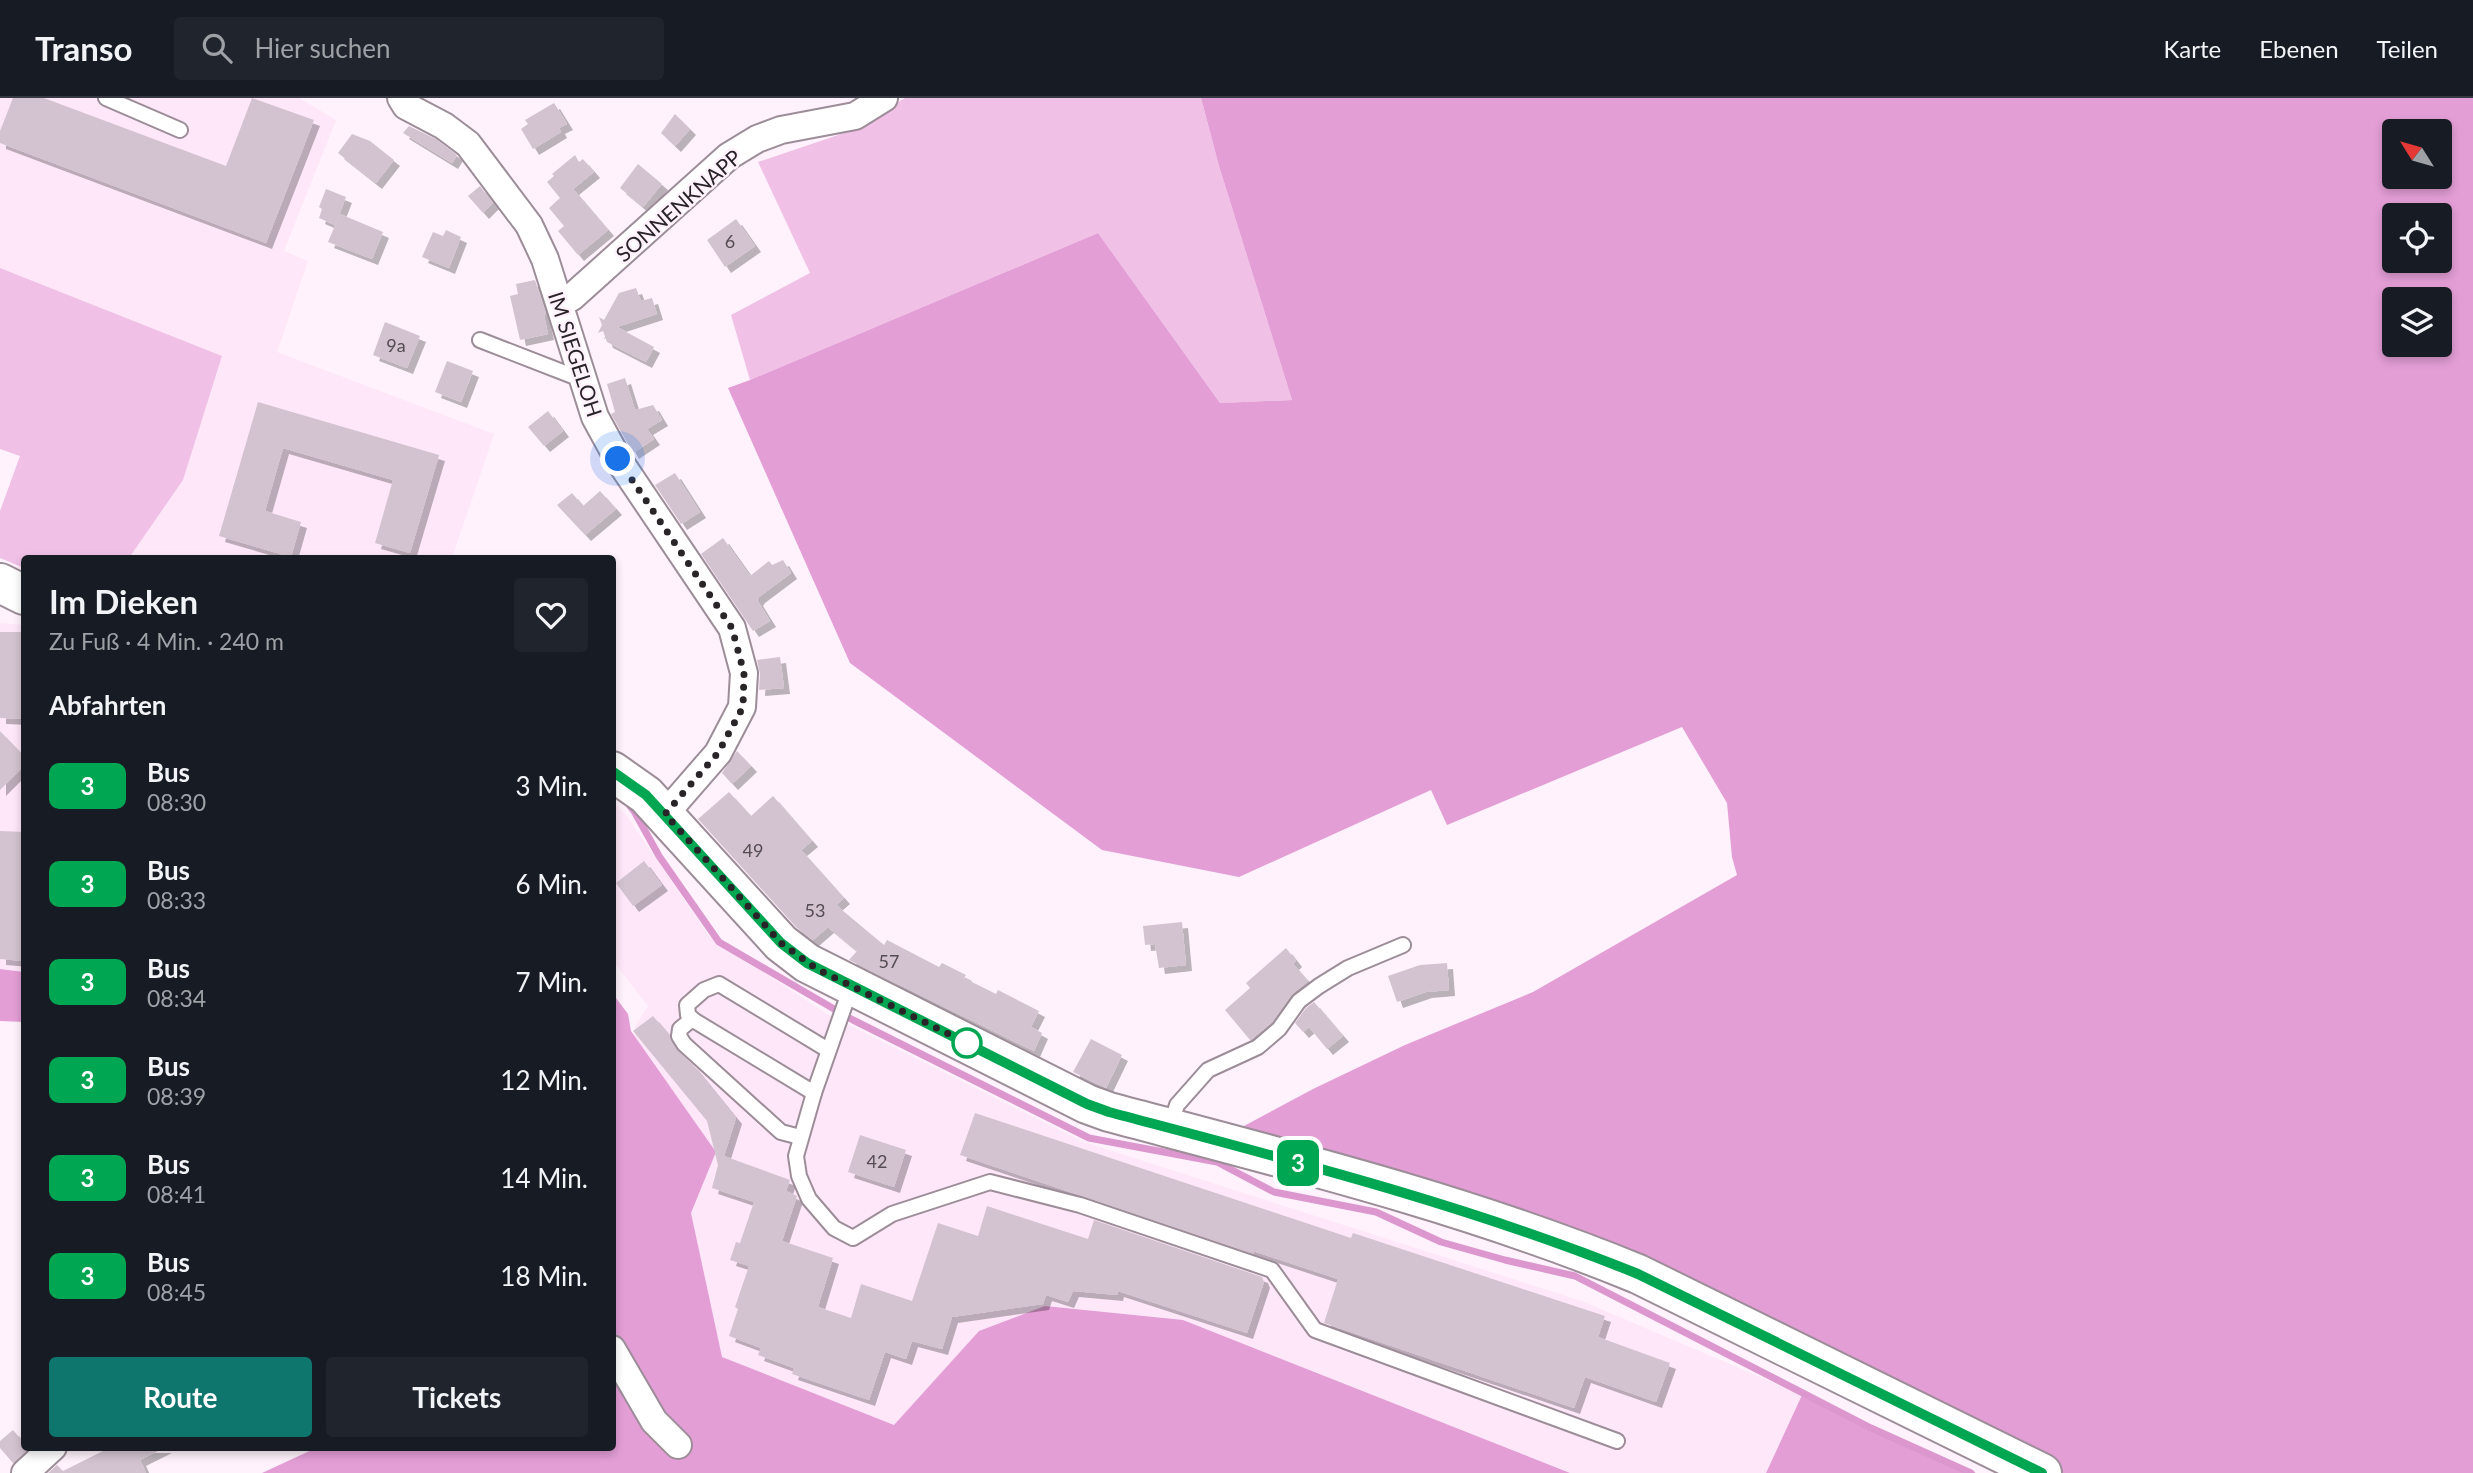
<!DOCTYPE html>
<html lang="de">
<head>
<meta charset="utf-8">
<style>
	body { margin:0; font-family:Lato,sans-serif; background:#20242c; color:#f1f3f6; height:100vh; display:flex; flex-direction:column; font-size:26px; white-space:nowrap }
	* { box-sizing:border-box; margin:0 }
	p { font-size:23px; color:#9ea1a6 }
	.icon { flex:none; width:38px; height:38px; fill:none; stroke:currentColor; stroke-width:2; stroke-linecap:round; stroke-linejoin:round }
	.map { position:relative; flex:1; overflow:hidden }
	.sheet { position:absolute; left:21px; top:457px; width:595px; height:896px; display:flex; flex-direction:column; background:#171b24; border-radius:7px; box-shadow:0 4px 10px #0003 }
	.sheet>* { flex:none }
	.badge { padding:0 14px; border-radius:10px; font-size:24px; line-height:46px }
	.needle { width:46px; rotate:307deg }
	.controls { position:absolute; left:2382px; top:21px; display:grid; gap:14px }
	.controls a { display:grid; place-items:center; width:70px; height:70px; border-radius:7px; background:#171b24; box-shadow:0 4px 10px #0003; font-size:35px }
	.you { position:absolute; width:35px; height:35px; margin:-18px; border:5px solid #fff; border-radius:50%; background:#1a73e8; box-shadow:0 0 0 10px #1a73e833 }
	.map>.badge { position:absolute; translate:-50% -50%; box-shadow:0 0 0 4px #fff }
	h2 { padding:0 28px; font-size:26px; line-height:63px }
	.round { display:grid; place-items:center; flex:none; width:74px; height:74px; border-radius:7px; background:#20242c }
	.overview { display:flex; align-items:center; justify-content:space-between; height:119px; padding:0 28px }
	h1 { font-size:33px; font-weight:700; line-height:52px }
	.action { display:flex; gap:14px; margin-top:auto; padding:14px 28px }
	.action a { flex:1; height:80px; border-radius:7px; background:#0f766e; color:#fff; font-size:28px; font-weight:700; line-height:80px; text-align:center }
	.action a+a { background:#20242c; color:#f1f3f6 }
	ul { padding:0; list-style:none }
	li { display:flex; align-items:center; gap:21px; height:98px; padding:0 28px }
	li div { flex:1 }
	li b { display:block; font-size:26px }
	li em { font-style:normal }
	li .badge { min-width:77px; font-weight:700; text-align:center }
	header { display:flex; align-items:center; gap:42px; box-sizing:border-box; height:98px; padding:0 35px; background:#171b24; border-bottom:2px solid #363941 }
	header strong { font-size:33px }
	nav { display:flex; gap:38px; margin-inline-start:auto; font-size:24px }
	.search { width:490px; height:63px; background:#20242c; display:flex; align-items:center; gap:18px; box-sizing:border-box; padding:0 24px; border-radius:7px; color:#9ea1a6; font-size:26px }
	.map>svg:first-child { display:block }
</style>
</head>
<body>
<header>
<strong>Transo</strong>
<div class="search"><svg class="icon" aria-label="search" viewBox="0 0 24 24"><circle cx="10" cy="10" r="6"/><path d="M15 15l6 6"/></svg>Hier suchen</div>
<nav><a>Karte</a><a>Ebenen</a><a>Teilen</a></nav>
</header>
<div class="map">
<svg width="2473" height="1375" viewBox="0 0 2473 1375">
	<defs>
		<filter id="shadow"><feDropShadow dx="6" dy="6" stdDeviation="0" flood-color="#0004"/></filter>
	</defs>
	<rect width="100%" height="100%" fill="#fff2fc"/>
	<g fill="#fee7f8">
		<polygon points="0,0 299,0 336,22 284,153 308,163 277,254 494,336 452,460 129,460 183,382 222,258 0,170"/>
		<polygon points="0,525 24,527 24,874 0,871"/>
		<polygon points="612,703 627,718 709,838 827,916 1084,1044 1582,1203 1802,1297 1766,1375 1570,1375 1183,1222 979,1233 894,1327 721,1259 691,1115 716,1054 635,940 635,929 648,908 613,863"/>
	</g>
	<g fill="#f0c0e6">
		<polygon points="905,0 1201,0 1219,68 1292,302 1220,305 1098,135 750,282 731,217 810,175 758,64 853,32"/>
		<polygon points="0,170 222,258 183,382 129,460 24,460 24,470 0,460 0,413 20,358 0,351"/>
	</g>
	<g fill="#e39ed6" fill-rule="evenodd">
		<path d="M1201 0H2473V1375H2061L1708 1198 1229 1036 1313 991 1405 947 1533 894 1737 777 1732 759 1727 705 1682 629 1447 727 1431 692 1239 779 1102 752 850 565 728 290 750 282 1098 135 1220 305 1292 302 1219 68ZM2394 33H2440V79H2394ZM2394 117H2440V163H2394ZM2394 201H2440V247H2394Z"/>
		<polygon points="0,871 24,874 24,924 0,923"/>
		<polygon points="613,896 628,916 631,933 716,1054 691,1115 722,1259 894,1327 979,1233 1045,1208 1183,1222 1570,1375 262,1375 318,1349 612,1349"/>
		<polygon points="1802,1297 1976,1375 1766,1375"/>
	</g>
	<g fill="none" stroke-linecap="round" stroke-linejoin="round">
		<polyline stroke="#db97ce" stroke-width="7" points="630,708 634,713 659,758 719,844 853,922 1089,1040 1217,1064 1274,1094 1376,1114 1441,1144 1505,1162 1575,1178 1871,1330 1971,1375"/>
	</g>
	<g fill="#d3c3d0" filter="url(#shadow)">
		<polygon points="13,0 44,0 226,68 252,0 314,22 266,145 0,45 0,33"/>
		<polygon points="554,5 567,26 559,30 561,34 533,51 521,31 528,26 525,22"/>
		<polygon points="675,16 690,31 675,48 661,35"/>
		<polygon points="409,28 436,41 457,57 452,65 403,35"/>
		<polygon points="352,36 370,43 394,62 376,85 338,55"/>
		<polygon points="575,57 579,64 583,61 594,74 573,91 608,132 578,157 558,133 564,128 549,110 560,100 547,84 554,78 552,76"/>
		<polygon points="638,66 662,86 643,109 620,90"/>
		<polygon points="480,88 493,105 483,115 468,98"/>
		<polygon points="326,91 346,99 335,127 319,120 322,111 319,109"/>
		<polygon points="340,116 383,134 372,161 328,144"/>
		<polygon points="736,121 755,148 725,169 707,142"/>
		<polygon points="446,132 461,139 449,170 422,159 433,134 443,138"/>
		<polygon points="535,182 546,215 544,218 548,236 520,242 510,198 518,196 516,186"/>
		<polygon points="636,190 641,203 652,200 657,216 617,229 654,249 646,264 607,244 603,233 598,235 602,227 599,219 604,222 619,195"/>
		<polygon points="385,224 420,238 407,270 373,257"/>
		<polygon points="447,263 473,273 461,304 435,294"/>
		<polygon points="625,280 635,312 653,307 662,322 647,331 654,341 633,355 611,316 615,314 607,286"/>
		<polygon points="258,304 439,357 410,455 375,445 393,382 283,350 265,413 301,424 291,459 219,438"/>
		<polygon points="548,313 563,333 544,348 528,329"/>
		<polygon points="675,375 700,414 681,426 655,387"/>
		<polygon points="600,393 616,411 585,437 557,407 572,395 583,408"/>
		<polygon points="723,440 750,478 769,463 772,467 783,462 791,475 759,499 757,502 770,523 753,533 701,456"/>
		<polygon points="0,534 24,534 24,621 0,620"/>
		<polygon points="780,559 784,590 759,592 760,576 757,562"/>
		<polygon points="0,633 24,658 24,668 0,692"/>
		<polygon points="737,653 751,668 732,686 722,675"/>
		<polygon points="729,694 751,718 773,698 812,743 801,752 844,800 836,807 884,847 887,842 939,869 942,865 966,877 964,880 996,896 998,892 1039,913 1031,929 1042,935 1034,953 849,862 857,853 828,829 813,842 796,829 698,721"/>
		<polygon points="0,733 24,734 24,863 0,861"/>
		<polygon points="644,763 662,787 633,808 616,785"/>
		<polygon points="1182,824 1186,867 1159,870 1155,846 1145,847 1143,828"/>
		<polygon points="1286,850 1296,863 1293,866 1308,883 1291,897 1272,924 1250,942 1225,912 1250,890 1246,885"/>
		<polygon points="1447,865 1449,892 1426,894 1397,904 1388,878 1420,867"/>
		<polygon points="1314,904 1343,938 1327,951 1309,929 1303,934 1295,925 1306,910"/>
		<polygon points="653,918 670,938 676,951 693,967 736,1020 724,1058 790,1082 786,1093 797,1098 782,1143 833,1160 818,1209 851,1220 861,1186 912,1203 938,1125 978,1138 987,1108 1088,1141 1094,1122 1262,1179 1264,1184 1247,1235 1118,1193 1117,1197 1073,1193 1068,1204 1046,1197 1043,1206 952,1219 942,1251 912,1243 906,1261 885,1254 869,1302 792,1276 794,1270 758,1257 761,1250 729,1238 738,1211 735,1209 749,1168 730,1162 736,1144 740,1145 754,1104 712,1090 718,1067 707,1023 633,933"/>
		<polygon points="1091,941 1122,957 1106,990 1073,974"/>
		<polygon points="975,1015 1351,1140 1353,1135 1605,1218 1598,1239 1670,1265 1656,1304 1585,1279 1574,1310 1324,1225 1338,1181 1253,1153 1254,1156 960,1057"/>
		<polygon points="860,1037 906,1052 894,1089 848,1074"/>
		<polygon points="13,1332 24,1345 24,1349 30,1349 13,1365 0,1350 0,1343"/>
		<polygon points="111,1349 166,1349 140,1362 146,1375 48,1375 57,1367 63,1373"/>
	</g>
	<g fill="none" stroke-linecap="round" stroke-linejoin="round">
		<defs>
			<g id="lane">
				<polyline points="106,0 180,32"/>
				<polyline points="480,242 583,282"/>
				<polyline points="851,889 814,995 796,1058 799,1078 809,1101 834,1130 853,1140 892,1116 990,1084 1080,1107 1272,1172 1315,1232 1617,1343"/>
				<polyline points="692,921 680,931 679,938 684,946 781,1034 800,1039"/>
				<polyline points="814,995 695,923 688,917 687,907 704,892 719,886 828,952"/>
				<polyline points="1170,1029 1177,1007 1208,972 1258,949 1279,931 1299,903 1319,888 1348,870 1403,847"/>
			</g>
			<g id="street">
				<polyline points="401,0 406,8 444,28 468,46 529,127 545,161 595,319 618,361 732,530 744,575 742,609 718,655 665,716"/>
				<polyline points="560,206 572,199 729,58 757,41 781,32 855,18 884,0"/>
				<polyline points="612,1251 654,1323 678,1347"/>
				<polyline points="25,1375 53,1349"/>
			</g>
			<g id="secondary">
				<polyline points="0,485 24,497"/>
				<path d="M612 673 646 697 781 845 807 865 1087 1006 1109 1014C1286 1061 1468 1106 1638 1176L2042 1375"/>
			</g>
		</defs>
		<use href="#lane" stroke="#9c8d98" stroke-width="18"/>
		<use href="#street" stroke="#9c8d98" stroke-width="30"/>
		<use href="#secondary" stroke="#9c8d98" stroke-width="42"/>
		<use href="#lane" stroke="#fff" stroke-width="14"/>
		<use href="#street" stroke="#fff" stroke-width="26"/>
		<use href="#secondary" stroke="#fff" stroke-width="38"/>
	</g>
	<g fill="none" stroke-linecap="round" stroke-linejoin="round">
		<defs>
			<path id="line" d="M612 673 646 697 781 845 807 865 1087 1006 1109 1014C1286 1061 1468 1107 1638 1176L2042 1375"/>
		</defs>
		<use href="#line" stroke="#fff" stroke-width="16"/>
		<use href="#line" stroke="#00a651" stroke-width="10"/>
		<polyline stroke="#292428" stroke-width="7" stroke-dasharray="0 12.6" points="618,361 732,530 744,575 743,609 718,655 665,716 781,845 817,871 967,945"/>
	</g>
	<circle fill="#fff" stroke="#00a651" stroke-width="3.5" cx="967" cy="945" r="14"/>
	<g text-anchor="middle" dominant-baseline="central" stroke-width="5" stroke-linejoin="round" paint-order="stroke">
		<g font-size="18" fill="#544c52">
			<text x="730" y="143">6</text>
			<text x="396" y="247">9a</text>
			<text x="753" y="752">49</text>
			<text x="815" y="812">53</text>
			<text x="889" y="863">57</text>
			<text x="877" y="1063">42</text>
		</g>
		<g font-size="21" fill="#292428" stroke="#fff2fc">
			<text transform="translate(678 107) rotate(-41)">SONNENKNAPP</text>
			<text transform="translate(576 256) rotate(72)">IM SIEGELOH</text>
		</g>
	</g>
</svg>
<div class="controls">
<a><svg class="needle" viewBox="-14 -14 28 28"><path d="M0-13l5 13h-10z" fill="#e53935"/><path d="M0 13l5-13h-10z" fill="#9ea1a6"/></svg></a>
<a><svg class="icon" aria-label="locate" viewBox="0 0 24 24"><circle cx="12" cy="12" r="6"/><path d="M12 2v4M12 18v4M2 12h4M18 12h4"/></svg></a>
<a><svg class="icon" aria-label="layers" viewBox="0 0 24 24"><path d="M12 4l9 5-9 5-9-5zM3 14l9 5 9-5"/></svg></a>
</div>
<div class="you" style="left:618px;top:361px"></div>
<b class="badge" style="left:1298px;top:1065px;background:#00a651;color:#fff">3</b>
<section class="sheet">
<div class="overview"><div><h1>Im Dieken</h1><p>Zu Fuß · 4 Min. · 240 m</p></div><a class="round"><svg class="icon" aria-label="heart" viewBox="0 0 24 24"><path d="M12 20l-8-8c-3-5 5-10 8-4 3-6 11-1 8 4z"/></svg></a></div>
<h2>Abfahrten</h2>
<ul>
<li><span class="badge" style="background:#00a651;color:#fff">3</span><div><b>Bus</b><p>08:30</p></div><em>3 Min.</em></li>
<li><span class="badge" style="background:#00a651;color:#fff">3</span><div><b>Bus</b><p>08:33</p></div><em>6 Min.</em></li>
<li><span class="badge" style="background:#00a651;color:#fff">3</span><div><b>Bus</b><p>08:34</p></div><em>7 Min.</em></li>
<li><span class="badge" style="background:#00a651;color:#fff">3</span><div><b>Bus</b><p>08:39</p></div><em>12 Min.</em></li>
<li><span class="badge" style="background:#00a651;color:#fff">3</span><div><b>Bus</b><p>08:41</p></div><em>14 Min.</em></li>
<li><span class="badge" style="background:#00a651;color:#fff">3</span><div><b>Bus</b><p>08:45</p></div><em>18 Min.</em></li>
</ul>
<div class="action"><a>Route</a><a>Tickets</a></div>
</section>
</div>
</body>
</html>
